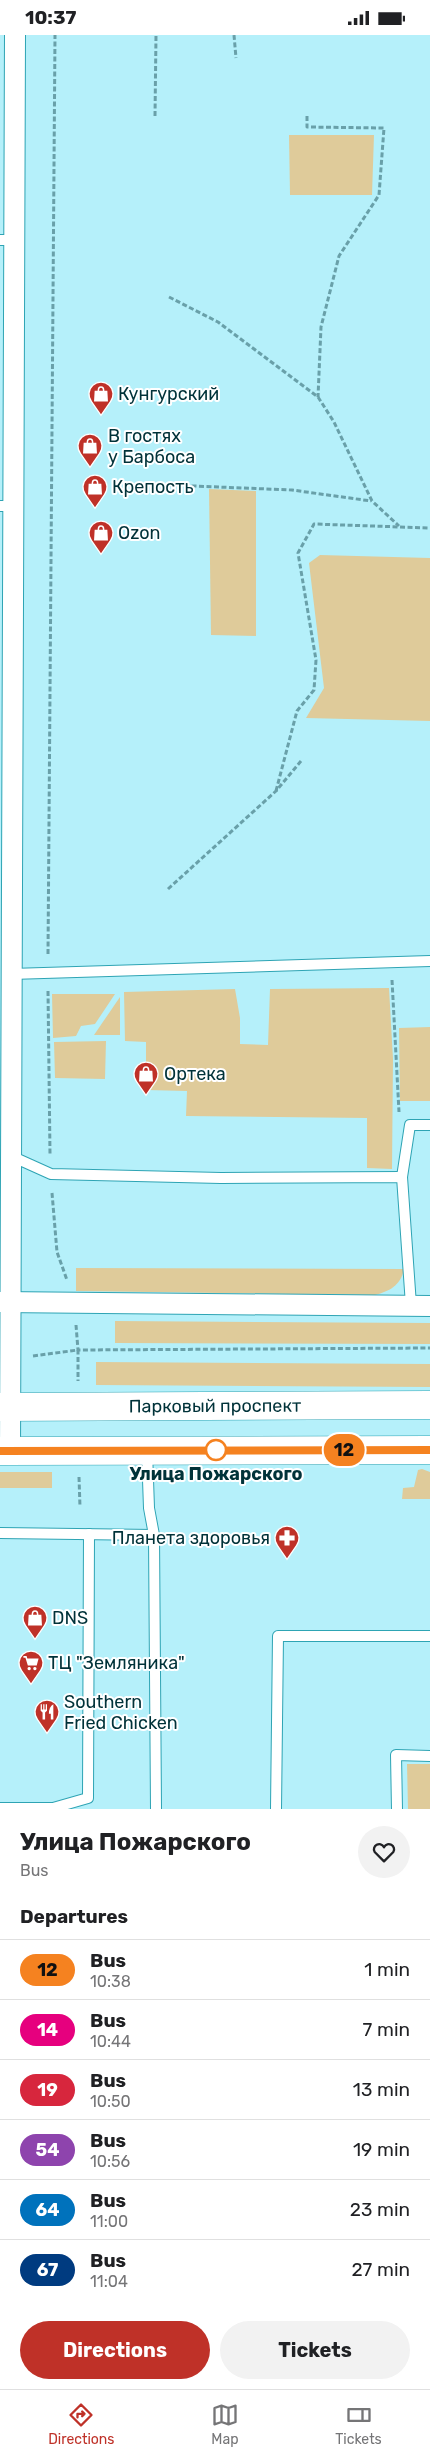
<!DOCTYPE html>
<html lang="en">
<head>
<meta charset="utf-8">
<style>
	body { margin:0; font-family:Rubik,sans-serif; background:#f2f2f2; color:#202124; height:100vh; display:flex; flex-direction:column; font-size:19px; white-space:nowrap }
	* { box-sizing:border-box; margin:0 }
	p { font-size:16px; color:#757577 }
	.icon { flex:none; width:28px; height:28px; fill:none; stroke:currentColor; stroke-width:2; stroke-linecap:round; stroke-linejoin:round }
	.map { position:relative; height:1774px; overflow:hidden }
	.details { display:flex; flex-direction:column; background:#fff; flex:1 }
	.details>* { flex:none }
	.badge { padding:0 10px; border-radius:16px; font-size:18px; line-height:32px }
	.map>.badge { position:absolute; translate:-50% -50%; box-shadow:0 0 0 2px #fff }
	h2 { padding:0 20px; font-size:19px; line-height:45px }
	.round { display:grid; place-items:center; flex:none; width:52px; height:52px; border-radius:26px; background:#f2f2f2 }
	.headline { display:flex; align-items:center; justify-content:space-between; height:85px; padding:0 20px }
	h1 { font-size:24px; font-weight:700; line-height:38px }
	.button { display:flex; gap:10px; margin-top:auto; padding:10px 20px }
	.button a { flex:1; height:58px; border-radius:30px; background:#bf3128; color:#fff; font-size:20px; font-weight:700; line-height:58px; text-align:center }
	.button a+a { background:#f2f2f2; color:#202124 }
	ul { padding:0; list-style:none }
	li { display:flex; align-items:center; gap:15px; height:60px; padding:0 20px; border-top:1px solid #e0e0e0 }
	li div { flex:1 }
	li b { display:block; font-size:19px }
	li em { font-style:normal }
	li .badge { min-width:55px; font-weight:700; text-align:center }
	.status { display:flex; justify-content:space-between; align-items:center; height:35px; padding:0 25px; background:#fff; direction:ltr }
	.status svg { height:14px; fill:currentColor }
	.tabs { display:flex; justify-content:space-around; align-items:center; height:70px; border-top:1px solid #e0e0e0; background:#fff; font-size:14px; color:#757577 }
	.tabs a { display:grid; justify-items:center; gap:2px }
	.tabs .on { color:#bf3128 }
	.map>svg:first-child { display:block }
</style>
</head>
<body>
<div class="status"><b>10:37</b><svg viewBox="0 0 49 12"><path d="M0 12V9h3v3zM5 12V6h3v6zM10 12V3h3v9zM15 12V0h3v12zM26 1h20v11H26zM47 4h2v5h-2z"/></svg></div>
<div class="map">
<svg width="430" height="1774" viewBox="0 0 430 1774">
	<rect width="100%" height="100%" fill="#b5f0fa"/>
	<g fill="#dfcb9a">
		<polygon points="289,100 374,100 372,160 290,160"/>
		<polygon points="209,454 256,456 256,601 211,600"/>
		<polygon points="320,520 430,523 430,686 306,683 324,653 309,528"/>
		<polygon points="389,953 393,1024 392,1134 367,1133 367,1083 186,1081 187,1056 146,1055 146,1007 125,1006 124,957 235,954 240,983 240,1009 268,1010 270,954"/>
		<polygon points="52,959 115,959 95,989 81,991 76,1001 53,1003"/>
		<polygon points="120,962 120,1000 94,1000"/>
		<polygon points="430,992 430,1066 400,1066 399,993"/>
		<polygon points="106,1006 105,1044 55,1043 54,1007"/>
		<path d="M76 1233 404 1234C401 1250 390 1256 375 1260L76 1256Z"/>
		<polygon points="115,1286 430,1288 430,1309 115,1308"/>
		<polygon points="96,1327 430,1329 430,1352 96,1350"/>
		<polygon points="422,1434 430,1437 430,1464 402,1464 403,1453 414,1452 418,1435"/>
		<rect x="0" y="1437" width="52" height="16"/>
		<polygon points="407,1729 430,1729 430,1774 408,1774"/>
	</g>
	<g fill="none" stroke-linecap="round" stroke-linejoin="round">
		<defs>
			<g id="lane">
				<polyline points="0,205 14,205"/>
				<polyline points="0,471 13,471"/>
				<polyline points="11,939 430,926"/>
				<polyline points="11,1121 51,1139 221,1143 402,1142 411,1270"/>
				<polyline points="402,1142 410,1090 430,1090"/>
				<polyline points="147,1416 149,1473 154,1500 156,1774"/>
				<polyline points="0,1498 154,1500"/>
				<polyline points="0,1773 53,1773 88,1763 89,1499"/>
				<polyline points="276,1774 278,1601 430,1601"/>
				<polyline points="397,1774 396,1720 430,1721"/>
			</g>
			<g id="street">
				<polyline points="0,1267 430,1271"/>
				<polyline points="10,1416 15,0"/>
			</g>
			<g id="primary">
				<path id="s1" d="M0 1372 430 1370"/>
				<polyline points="0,1416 430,1415"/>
			</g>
		</defs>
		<use href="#lane" stroke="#2ea4b4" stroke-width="12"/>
		<use href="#street" stroke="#2ea4b4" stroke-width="22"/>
		<use href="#primary" stroke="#2ea4b4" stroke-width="29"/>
		<g stroke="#69a0a9" stroke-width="3" stroke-dasharray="5 2.5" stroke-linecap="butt">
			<polyline points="234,0 236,23"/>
			<polyline points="155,81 156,0"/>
			<polyline points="307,81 307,92 384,93 379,160 339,221 321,292 318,362"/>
			<polyline points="169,262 218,287 318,362 334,387 372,466 399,491"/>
			<polyline points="169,450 292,455 371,466"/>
			<polyline points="276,756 297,676 314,655 316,625 298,518 314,489 430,493"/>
			<polyline points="168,854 276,756 301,726"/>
			<polyline points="48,919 55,0"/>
			<polyline points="392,945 399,1077"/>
			<polyline points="48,956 50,1119"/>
			<polyline points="52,1158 57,1217 67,1245"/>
			<polyline points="76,1290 78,1315 430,1313"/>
			<polyline points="33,1321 78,1315 78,1346"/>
			<polyline points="79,1442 80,1472"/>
		</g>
		<use href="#lane" stroke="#fff" stroke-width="10"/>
		<use href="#street" stroke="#fff" stroke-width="20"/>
		<use href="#primary" stroke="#fff" stroke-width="28"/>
	</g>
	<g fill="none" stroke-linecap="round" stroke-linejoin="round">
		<defs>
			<polyline id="line" points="0,1416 430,1415"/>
		</defs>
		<use href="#line" stroke="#fff" stroke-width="11"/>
		<use href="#line" stroke="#f58220" stroke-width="8"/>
	</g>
	<defs>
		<symbol id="shop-pin" viewBox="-11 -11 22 30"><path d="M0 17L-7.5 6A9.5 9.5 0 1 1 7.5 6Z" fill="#bf3128" stroke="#fff"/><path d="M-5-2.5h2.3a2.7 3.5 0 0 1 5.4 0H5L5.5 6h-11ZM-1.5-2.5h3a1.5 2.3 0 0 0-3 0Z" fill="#fff"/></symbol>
		<symbol id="pharmacy-pin" viewBox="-11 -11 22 30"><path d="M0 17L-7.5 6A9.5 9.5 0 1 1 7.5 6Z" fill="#bf3128" stroke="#fff"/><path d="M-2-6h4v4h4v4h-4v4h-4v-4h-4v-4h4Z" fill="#fff"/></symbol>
		<symbol id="supermarket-pin" viewBox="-11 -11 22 30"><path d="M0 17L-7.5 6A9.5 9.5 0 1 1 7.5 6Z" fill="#bf3128" stroke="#fff"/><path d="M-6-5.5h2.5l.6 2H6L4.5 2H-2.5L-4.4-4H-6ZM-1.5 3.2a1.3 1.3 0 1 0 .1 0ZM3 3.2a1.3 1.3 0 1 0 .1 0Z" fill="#fff"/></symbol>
		<symbol id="restaurant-pin" viewBox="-11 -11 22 30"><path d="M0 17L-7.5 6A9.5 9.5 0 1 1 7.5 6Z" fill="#bf3128" stroke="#fff"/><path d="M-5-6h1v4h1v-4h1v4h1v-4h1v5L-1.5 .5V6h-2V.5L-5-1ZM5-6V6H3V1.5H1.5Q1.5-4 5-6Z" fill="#fff"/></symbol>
	</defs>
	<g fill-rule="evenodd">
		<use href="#shop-pin" x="87" y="345" width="28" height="38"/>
		<use href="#shop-pin" x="76" y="397" width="28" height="38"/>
		<use href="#shop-pin" x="81" y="438" width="28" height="38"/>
		<use href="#shop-pin" x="87" y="484" width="28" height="38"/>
		<use href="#shop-pin" x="132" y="1025" width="28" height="38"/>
		<use href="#pharmacy-pin" x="273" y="1489" width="28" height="38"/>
		<use href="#shop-pin" x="21" y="1569" width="28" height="38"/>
		<use href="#supermarket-pin" x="17" y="1614" width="28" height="38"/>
		<use href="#restaurant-pin" x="33" y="1663" width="28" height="38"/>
	</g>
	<circle fill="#fff" stroke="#f58220" stroke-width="2.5" cx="216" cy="1415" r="10"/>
	<g text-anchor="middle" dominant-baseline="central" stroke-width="4" stroke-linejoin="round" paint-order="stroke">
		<g font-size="18" fill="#003239" stroke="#fff" text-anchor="start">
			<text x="118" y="359">Кунгурский</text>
			<text x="108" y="401">В гостях<tspan x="108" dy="21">у Барбоса</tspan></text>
			<text x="112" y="452">Крепость</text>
			<text x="118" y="498">Ozon</text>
			<text x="164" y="1039">Ортека</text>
			<text x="270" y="1503" text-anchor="end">Планета здоровья</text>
			<text x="52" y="1583">DNS</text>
			<text x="48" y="1628">ТЦ "Земляника"</text>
			<text x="64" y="1667">Southern<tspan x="64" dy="21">Fried Chicken</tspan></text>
		</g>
		<g font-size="18" fill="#003239" stroke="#fff">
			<text stroke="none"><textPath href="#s1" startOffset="215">Парковый проспект</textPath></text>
		</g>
		<g font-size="18" font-weight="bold" fill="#003239" stroke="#fff">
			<text x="216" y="1439">Улица Пожарского</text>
		</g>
	</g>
</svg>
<b class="badge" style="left:344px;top:1415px;background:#f58220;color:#111">12</b>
</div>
<section class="details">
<div class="headline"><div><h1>Улица Пожарского</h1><p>Bus</p></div><a class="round"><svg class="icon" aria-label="heart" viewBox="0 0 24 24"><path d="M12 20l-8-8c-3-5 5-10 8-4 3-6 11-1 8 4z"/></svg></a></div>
<h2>Departures</h2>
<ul>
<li><span class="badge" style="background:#f58220;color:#111">12</span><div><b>Bus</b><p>10:38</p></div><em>1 min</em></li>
<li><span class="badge" style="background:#e6007e;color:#fff">14</span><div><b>Bus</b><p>10:44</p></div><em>7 min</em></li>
<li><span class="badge" style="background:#d7263d;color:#fff">19</span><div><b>Bus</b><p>10:50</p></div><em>13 min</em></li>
<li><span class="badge" style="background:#8e44ad;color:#fff">54</span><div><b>Bus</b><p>10:56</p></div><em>19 min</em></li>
<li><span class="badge" style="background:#0072bc;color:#fff">64</span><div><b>Bus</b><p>11:00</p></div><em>23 min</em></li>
<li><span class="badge" style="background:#003b80;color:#fff">67</span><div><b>Bus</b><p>11:04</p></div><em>27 min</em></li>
</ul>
<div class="button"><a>Directions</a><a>Tickets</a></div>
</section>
<nav class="tabs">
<a class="on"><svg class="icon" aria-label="directions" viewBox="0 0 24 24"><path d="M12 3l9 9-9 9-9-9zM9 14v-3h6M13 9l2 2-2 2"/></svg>Directions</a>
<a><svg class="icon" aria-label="map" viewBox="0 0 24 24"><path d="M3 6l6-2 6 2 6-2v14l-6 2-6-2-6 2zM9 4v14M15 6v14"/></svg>Map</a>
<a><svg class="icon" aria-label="tickets" viewBox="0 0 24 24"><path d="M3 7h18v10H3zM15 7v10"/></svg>Tickets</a>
</nav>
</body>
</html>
